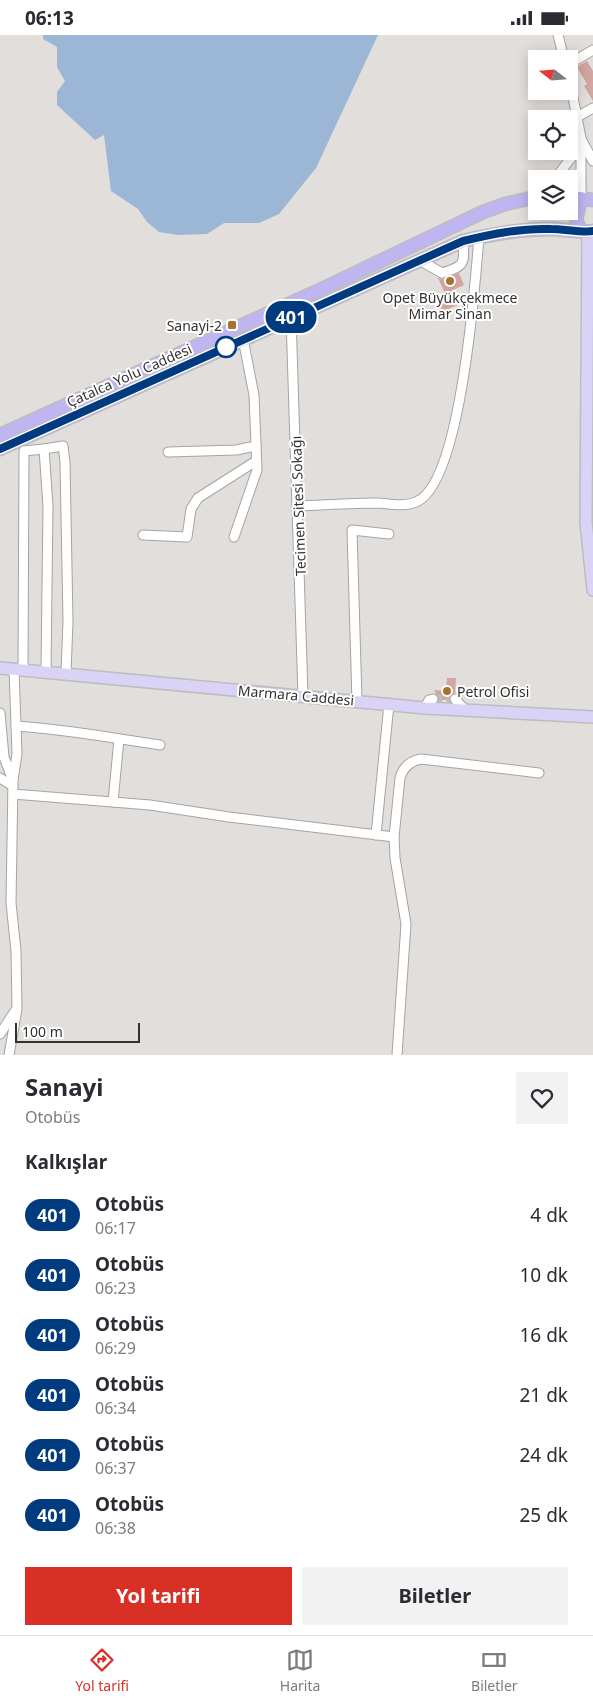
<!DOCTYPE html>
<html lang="tr">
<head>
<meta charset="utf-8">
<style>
	body { margin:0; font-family:"Noto Sans",sans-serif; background:#f2f2f3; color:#2b2b33; height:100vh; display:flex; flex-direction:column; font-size:19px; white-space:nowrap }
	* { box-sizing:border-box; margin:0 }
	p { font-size:16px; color:#7c7c81 }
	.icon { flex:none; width:28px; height:28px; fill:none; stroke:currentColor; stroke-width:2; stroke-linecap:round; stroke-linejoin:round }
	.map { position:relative; height:1020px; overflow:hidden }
	.side { display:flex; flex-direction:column; background:#fff; flex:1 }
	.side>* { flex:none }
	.badge { padding:0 10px; border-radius:16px; font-size:18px; line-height:32px }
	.needle { width:32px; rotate:287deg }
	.tools { position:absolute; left:528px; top:15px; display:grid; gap:10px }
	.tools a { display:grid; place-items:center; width:50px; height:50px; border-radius:0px; background:#fff; box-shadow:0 2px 12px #0003; font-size:25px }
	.scale { position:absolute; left:15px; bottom:12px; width:125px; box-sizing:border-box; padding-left:5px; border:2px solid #333231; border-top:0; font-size:14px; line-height:18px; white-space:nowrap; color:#333231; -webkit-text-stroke:4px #fff; paint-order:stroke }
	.map>.badge { position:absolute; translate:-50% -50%; box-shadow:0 0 0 2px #fff }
	h2 { padding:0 25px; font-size:19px; line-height:45px }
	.round { display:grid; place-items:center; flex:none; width:52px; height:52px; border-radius:0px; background:#f2f2f3 }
	.summary { display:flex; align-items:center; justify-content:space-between; height:85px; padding:0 25px }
	h1 { font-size:24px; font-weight:700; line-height:38px }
	.primary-button { display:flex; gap:10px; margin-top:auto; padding:10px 25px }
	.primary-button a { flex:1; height:58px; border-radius:0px; background:#d93025; color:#fff; font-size:20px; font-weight:700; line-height:58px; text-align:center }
	.primary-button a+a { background:#f2f2f3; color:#2b2b33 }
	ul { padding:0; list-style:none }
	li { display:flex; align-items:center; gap:15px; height:60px; padding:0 25px }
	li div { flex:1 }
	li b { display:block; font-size:19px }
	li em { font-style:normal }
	li .badge { min-width:55px; font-weight:700; text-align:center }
	.status { display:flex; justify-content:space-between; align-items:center; height:35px; padding:0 25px; background:#fff; direction:ltr }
	.status svg { height:14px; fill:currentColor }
	.menu { display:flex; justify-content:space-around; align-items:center; height:70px; border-top:1px solid #e1e1e2; background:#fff; font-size:14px; color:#7c7c81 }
	.menu a { display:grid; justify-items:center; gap:2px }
	.menu .on { color:#d93025 }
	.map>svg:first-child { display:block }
</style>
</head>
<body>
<div class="status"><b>06:13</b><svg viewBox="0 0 49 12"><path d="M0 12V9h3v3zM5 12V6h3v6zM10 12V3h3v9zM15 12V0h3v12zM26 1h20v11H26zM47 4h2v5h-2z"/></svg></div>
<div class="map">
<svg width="593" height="1020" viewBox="0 0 593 1020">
	<rect width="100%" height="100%" fill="#e1dedc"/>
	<polygon fill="#9cb7d6" points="43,0 378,0 316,133 279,179 259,188 224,188 207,199 179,200 159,197 147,187 138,174 111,156 104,100 95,105 57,70 57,57 65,46 57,32 57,12 43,4"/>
	<g fill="#d2a5a0">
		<polygon points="587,26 593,36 593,66 584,51 587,49 577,32"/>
		<polygon points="459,238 464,250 453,255 459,269 442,277 437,265 446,261 438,243 444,244"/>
		<polygon points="447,643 456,643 455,658 450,660 449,665 439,665 434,655 446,656"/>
	</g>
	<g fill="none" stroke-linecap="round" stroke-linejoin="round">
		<polyline stroke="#bebcba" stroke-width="9" stroke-dasharray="9 4.5" stroke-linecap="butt" points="433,664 455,664"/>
		<defs>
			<g id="minor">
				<polyline points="558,0 564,24"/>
				<polyline points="569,29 593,15"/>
				<polyline points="569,42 581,103 581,163"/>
				<polyline points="577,82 593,73"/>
				<polyline points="581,104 593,126"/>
				<polyline points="555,144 579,112"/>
				<path d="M419 225 442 238C464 231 465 230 463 206"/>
				<polyline points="291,282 303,661"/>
				<polyline points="44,414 63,411 65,427 68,586 66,638"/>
				<polyline points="168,417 236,415 256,411"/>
				<path d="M299 471C325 470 352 468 378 468 391 469 404 472 416 467 461 449 475 250 479 202"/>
				<polyline points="143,500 187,502 191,474 198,463 256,426"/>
				<polyline points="234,502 257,435 254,360 243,304"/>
				<polyline points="23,635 24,416 44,414 48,471 46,636"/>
				<polyline points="455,664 466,676"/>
				<polyline points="357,666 352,495 389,499"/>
				<polyline points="425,673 429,665 433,664"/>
				<polyline points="0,678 4,722 12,743"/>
				<path d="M16 691C65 694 112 703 160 710"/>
				<polyline points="0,743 13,751"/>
				<polyline points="13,759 150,770 229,782 394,802"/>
				<polyline points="113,767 119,704"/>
				<polyline points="376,800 389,669"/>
				<polyline points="0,999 15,976"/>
				<polyline points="9,1020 17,974 16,916 11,868 13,745 17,719 14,634"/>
				<path d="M397 1020 406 889 395 823 394 802 400 743C403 732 410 726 421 724L539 738"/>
			</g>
			<g id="major">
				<polyline points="588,197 586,487 593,555"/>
				<polyline points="0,633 425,673 593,682"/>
			</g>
			<g id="highway">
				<polyline points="569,162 593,165"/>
				<polyline points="580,195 576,184 581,163"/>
				<polyline points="0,400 322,254 483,177 505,169 536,162"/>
				<path d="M0 414 463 206C492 199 521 194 551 194 562 194 585 198 593 196"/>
			</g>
		</defs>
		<use href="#minor" stroke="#a6a4a1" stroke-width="11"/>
		<use href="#major" stroke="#bebdbd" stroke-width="14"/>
		<use href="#highway" stroke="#bebdbd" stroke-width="15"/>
		<use href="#minor" stroke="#fff" stroke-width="9"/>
		<use href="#major" stroke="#d9d3f7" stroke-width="11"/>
		<use href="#highway" stroke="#bfb5f1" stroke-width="12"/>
	</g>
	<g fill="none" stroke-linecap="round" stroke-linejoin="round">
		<defs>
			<path id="line" d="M0 414 463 206C492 199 521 193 551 194 563 194 584 198 593 196"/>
		</defs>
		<use href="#line" stroke="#fff" stroke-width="11"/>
		<use href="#line" stroke="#003b80" stroke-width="8"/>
	</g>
	<g fill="#a5742a" stroke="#fff" stroke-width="2">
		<circle cx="450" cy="246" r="5"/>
		<rect x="227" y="285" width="10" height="10" rx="2.5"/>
		<circle cx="447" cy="656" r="5"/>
	</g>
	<circle fill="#fff" stroke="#003b80" stroke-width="2.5" cx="226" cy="312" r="10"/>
	<g text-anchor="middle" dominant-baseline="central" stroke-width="4" stroke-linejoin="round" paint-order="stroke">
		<g font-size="14" fill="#333231" stroke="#fff">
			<text x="450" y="262">Opet Büyükçekmece<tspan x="450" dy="16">Mimar Sinan</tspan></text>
			<text x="222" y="290" text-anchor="end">Sanayi-2</text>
			<text x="457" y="656" text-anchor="start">Petrol Ofisi</text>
		</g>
		<g font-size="14" fill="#333231" stroke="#fff">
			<text transform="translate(129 340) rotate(-24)">Çatalca Yolu Caddesi</text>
			<text transform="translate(298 471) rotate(-92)">Tecimen Sitesi Sokağı</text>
			<text transform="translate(296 660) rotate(5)">Marmara Caddesi</text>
		</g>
	</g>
</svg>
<div class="tools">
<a><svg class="needle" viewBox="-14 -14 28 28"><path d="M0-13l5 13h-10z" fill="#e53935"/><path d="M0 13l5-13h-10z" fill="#7c7c81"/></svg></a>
<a><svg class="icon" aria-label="locate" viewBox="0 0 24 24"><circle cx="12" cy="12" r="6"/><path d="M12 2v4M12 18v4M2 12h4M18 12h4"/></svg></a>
<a><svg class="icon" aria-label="layers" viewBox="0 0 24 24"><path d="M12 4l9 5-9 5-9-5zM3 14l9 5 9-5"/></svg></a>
</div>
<div class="scale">100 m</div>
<b class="badge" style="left:291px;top:282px;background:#003b80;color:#fff">401</b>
</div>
<section class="side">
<div class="summary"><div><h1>Sanayi</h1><p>Otobüs</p></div><a class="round"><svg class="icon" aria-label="heart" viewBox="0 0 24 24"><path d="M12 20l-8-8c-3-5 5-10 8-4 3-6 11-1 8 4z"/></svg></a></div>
<h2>Kalkışlar</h2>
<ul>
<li><span class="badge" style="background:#003b80;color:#fff">401</span><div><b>Otobüs</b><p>06:17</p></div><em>4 dk</em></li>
<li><span class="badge" style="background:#003b80;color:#fff">401</span><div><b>Otobüs</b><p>06:23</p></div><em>10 dk</em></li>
<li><span class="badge" style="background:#003b80;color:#fff">401</span><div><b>Otobüs</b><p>06:29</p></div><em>16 dk</em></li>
<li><span class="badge" style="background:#003b80;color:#fff">401</span><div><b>Otobüs</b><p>06:34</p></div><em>21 dk</em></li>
<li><span class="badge" style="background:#003b80;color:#fff">401</span><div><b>Otobüs</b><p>06:37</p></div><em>24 dk</em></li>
<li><span class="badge" style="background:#003b80;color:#fff">401</span><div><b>Otobüs</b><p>06:38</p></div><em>25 dk</em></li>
</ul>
<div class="primary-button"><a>Yol tarifi</a><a>Biletler</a></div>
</section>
<nav class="menu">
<a class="on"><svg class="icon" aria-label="directions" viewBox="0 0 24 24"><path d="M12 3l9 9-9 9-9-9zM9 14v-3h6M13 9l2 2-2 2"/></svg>Yol tarifi</a>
<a><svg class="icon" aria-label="map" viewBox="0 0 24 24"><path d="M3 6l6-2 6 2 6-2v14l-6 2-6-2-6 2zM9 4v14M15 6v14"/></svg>Harita</a>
<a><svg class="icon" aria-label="tickets" viewBox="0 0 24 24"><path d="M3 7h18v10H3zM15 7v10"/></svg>Biletler</a>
</nav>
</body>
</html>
